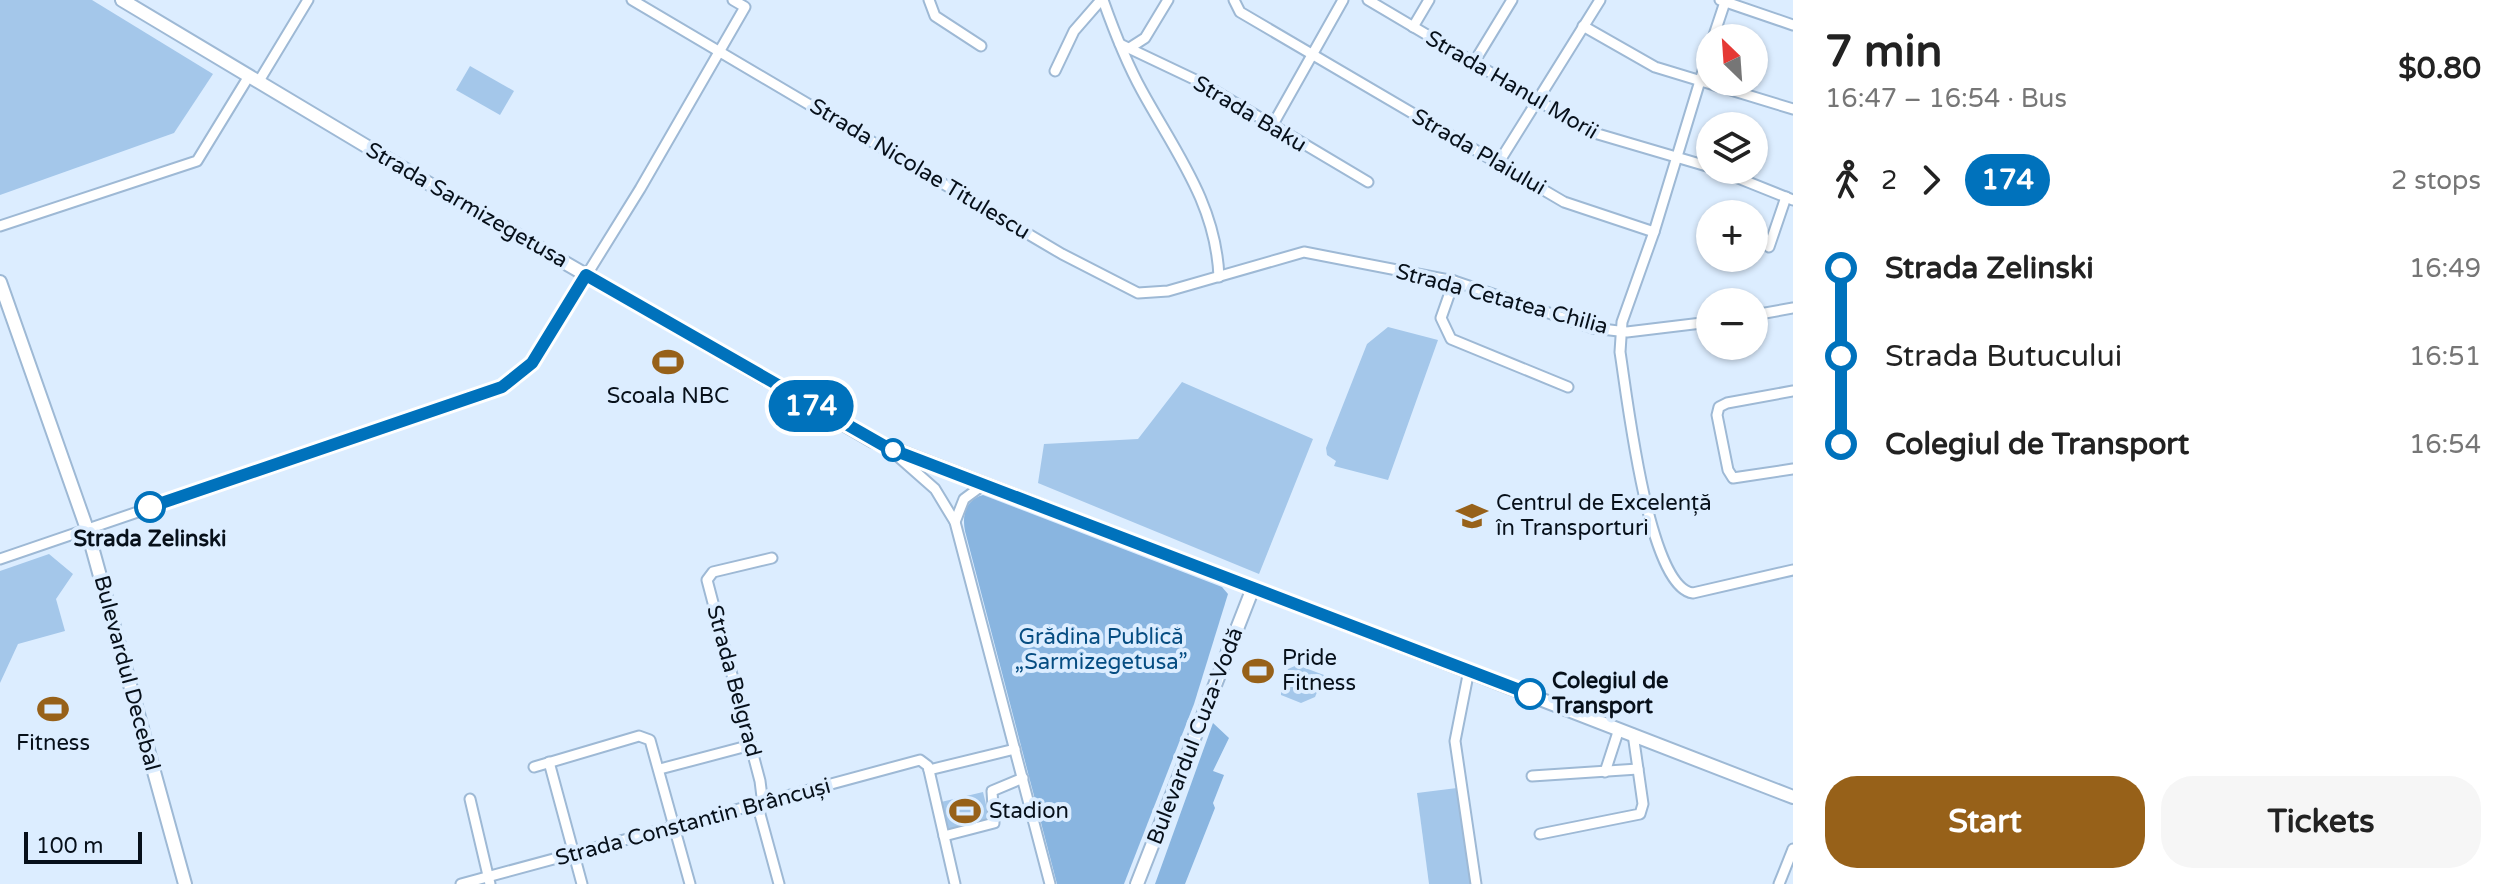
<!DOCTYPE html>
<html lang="en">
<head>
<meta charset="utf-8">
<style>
	body { margin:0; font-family:"Varela Round",sans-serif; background:#f6f6f6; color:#222; height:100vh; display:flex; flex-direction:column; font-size:30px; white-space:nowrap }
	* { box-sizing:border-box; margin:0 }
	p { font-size:26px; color:#767676 }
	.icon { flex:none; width:44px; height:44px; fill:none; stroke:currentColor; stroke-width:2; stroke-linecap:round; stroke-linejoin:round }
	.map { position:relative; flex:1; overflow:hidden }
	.sheet { display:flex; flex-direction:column; background:#fff; width:720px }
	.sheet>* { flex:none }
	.badge { padding:0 16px; border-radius:26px; font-size:28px; line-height:52px }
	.needle { width:52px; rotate:335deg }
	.fabs { position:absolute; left:1696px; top:24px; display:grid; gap:16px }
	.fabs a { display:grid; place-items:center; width:72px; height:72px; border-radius:50%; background:#fff; box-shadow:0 2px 6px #0004; font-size:40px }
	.scale { position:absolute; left:24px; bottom:20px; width:118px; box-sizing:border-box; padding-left:8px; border:4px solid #07101a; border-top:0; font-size:22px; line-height:28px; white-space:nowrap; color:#07101a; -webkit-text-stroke:6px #dcedff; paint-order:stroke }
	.map>.badge { position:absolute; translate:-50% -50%; box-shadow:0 0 0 4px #fff }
	.legs { display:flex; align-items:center; gap:12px; height:88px; padding:0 32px; font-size:26px }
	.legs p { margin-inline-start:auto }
	.overview { display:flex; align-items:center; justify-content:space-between; height:136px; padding:0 32px }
	h1 { font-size:44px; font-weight:800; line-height:60px }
	.button { display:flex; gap:16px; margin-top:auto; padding:16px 32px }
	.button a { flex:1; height:92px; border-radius:32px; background:#976119; color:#fff; font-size:32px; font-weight:800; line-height:92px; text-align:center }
	.button a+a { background:#f6f6f6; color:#222 }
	ul { padding:0 32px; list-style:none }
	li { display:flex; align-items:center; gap:28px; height:88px; font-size:30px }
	li i { display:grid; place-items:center; width:12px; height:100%; margin:0 10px; background:currentColor }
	li i::after { content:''; width:20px; height:20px; margin:-10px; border:6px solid; border-radius:50%; background:#fff }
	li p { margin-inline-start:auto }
	li:first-child i { background:linear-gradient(#0000 50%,currentColor 0) }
	li:last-child i { background:linear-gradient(currentColor 50%,#0000 0) }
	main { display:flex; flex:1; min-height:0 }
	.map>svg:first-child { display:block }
</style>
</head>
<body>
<main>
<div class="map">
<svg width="1793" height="884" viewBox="0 0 1793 884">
	<rect width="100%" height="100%" fill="#dcedff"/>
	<g fill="#a4c7ea">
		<polygon points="0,0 92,0 213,74 174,133 0,195"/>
		<polygon points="470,66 514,91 500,115 456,90"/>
		<polygon points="1388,327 1438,340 1388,480 1334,466 1336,461 1327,455 1326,448 1367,344"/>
		<polygon points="1182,382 1313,439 1259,574 1038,483 1044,444 1138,439"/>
		<polygon points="49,554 73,574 56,599 65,631 18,644 0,683 0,571"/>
		<polygon points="1297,665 1324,675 1315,697 1301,703 1281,695 1281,691 1288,669"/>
		<polygon points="1457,788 1471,884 1429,884 1417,793"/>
		<polygon points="983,792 990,821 947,831 941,802"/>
	</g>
	<g fill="#89b5e0">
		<path d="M983 495 1222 587 1228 594 1194 704 1124 884H1057L965 531C962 515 965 500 983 495Z"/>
		<polygon points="1213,723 1229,738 1213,771 1224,775 1213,803 1215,808 1185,884 1155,884"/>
	</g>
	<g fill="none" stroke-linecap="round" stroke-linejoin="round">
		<defs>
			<g id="minor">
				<polyline points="632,0 1062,254 1138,293 1168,291 1304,252 1454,281 1593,328 1627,332 1710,322"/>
				<polyline points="929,0 935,16 981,46"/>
				<path d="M1103 0C1114 31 1126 62 1142 91 1176 153 1216 204 1219 277"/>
				<polyline points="1234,0 1240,12 1564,202 1654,232"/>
				<polyline points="1368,0 1591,132 1710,167"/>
				<polyline points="1720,0 1793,25"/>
				<polyline points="1583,26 1655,67 1793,109"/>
				<polyline points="1413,27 1429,0"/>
				<polyline points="1713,38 1725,2"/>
				<polyline points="1120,44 1200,82 1368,182"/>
				<polyline points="1131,47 1145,38 1168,0"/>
				<path d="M1710 48 1654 232 1622 322 1620 352C1627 395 1648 588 1693 593L1793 570"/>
				<polyline points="1473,64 1512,0"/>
				<polyline points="1055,71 1074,31 1101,0"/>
				<polyline points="259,81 308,0"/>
				<polyline points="1272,126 1343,0"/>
				<polyline points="1499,162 1600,0"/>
				<polyline points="1718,170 1793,200"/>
				<polyline points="0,226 197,161 249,76"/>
				<polyline points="1769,247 1786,197"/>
				<polyline points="1454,281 1441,318 1451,339 1568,387"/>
				<polyline points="1754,315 1793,308"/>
				<polyline points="1793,391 1727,403 1719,407 1717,415 1728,470 1733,478 1793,469"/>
				<polyline points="893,452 935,489 955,522 1050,884"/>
				<polyline points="955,522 964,499 983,485"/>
				<polyline points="0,559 495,390 517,378 532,363 640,189 745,7 733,0"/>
				<polyline points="1469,670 1455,741 1476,884"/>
				<polyline points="549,762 582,884"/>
				<polyline points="534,767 639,736 650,740 690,884"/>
				<polyline points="660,769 751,745"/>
				<polyline points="929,770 1015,749"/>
				<polyline points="1605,772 1619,729"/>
				<polyline points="1532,776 1638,769"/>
				<polyline points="470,799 490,884"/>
				<polyline points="763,805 760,781 707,580 713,572 772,558"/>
				<polyline points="758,807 779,884"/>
				<polyline points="1540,834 1640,814 1643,804 1633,734"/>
				<polyline points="944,836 994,823 992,791 1023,778"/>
				<polyline points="461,884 920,760 928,766 955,884"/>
				<polyline points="1779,884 1793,849"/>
			</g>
			<g id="major">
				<polyline points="122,0 453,198 873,441 1793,797"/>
				<polyline points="0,282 87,529 185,884"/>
				<polyline points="1137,884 1253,588"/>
			</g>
		</defs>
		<use href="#minor" stroke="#9eb9d5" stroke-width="13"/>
		<use href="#major" stroke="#9eb9d5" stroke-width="16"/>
		<use href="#minor" stroke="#fff" stroke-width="9"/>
		<use href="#major" stroke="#fff" stroke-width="12"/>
	</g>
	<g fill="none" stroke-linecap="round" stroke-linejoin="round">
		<defs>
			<polyline id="line-1" points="150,507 502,387 532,363 586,275 888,448 1530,694"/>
		</defs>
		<use href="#line-1" stroke="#fff" stroke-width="18"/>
		<use href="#line-1" stroke="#0072bc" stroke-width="12"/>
	</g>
	<defs>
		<symbol id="stadium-bare" viewBox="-9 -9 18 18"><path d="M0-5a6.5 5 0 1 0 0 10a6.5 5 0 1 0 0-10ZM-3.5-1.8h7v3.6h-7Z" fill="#976119" stroke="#dcedff" stroke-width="2.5" paint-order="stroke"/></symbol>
		<symbol id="university-bare" viewBox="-9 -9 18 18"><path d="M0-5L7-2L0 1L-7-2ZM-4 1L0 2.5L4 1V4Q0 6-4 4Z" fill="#976119" stroke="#dcedff" stroke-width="2.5" paint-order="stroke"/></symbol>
	</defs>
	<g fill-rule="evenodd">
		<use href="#stadium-bare" x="646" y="340" width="44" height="44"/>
		<use href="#university-bare" x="1450" y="494" width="44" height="44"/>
		<use href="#stadium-bare" x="1236" y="649" width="44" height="44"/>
		<use href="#stadium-bare" x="31" y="687" width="44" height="44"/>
		<use href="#stadium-bare" x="943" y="789" width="44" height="44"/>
	</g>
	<g fill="#fff" stroke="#0072bc" stroke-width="4">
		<circle cx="893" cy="450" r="10"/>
		<circle cx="150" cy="507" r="14"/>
		<circle cx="1530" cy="694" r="14"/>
	</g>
	<g text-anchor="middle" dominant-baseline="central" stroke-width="8" stroke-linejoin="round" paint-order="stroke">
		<g font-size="22" fill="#07101a" stroke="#dcedff">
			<text transform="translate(1512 85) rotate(30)">Strada Hanul Morii</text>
			<text transform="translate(1250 114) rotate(31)">Strada Baku</text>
			<text transform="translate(1479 152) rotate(30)">Strada Plaiului</text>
			<text transform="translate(920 169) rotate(31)">Strada Nicolae Titulescu</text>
			<text transform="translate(467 205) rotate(30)">Strada Sarmizegetusa</text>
			<text transform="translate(1502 299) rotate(15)">Strada Cetatea Chilia</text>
			<text transform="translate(127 673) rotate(75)">Bulevardul Decebal</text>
			<text transform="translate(734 681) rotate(75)">Strada Belgrad</text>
			<text transform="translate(1195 736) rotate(-69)">Bulevardul Cuza-Vodă</text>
			<text transform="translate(693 822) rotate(-15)">Strada Constantin Brâncuși</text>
		</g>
		<g font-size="22" fill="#07101a" stroke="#dcedff" text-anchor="start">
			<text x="668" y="396" text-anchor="middle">Scoala NBC</text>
			<text x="1496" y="503">Centrul de Excelență<tspan x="1496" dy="25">în Transporturi</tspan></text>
			<text x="1282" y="658">Pride<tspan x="1282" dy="25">Fitness</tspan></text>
			<text x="53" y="743" text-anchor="middle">Fitness</text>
			<text x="989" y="811">Stadion</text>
		</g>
		<g font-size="22" font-weight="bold" fill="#07101a" stroke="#dcedff">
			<text x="150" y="539">Strada Zelinski</text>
			<text x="1552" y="681" text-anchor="start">Colegiul de<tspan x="1552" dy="25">Transport</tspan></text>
		</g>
		<g font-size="22" fill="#064d82" stroke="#dcedff">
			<text x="1101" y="637">Grădina Publică<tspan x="1101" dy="25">„Sarmizegetusa”</tspan></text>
		</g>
	</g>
</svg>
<div class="fabs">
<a><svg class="needle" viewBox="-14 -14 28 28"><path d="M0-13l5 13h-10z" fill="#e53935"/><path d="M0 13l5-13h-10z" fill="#767676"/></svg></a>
<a><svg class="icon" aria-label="layers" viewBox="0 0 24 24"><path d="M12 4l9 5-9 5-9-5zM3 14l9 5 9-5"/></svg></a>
<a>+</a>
<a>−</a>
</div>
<div class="scale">100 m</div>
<b class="badge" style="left:811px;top:406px;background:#0072bc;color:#fff">174</b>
</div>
<section class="sheet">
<div class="overview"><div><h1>7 min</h1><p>16:47 – 16:54 · Bus</p></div><b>$0.80</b></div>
<div class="legs"><svg class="icon" aria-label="walk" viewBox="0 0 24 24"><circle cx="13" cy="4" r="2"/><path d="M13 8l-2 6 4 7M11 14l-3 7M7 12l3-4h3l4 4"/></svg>2<svg class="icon" aria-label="forward" viewBox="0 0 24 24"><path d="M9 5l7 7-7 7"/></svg><b class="badge" style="background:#0072bc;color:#fff">174</b><p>2 stops</p></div>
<ul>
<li><i style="color:#0072bc"></i><b>Strada Zelinski</b><p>16:49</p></li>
<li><i style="color:#0072bc"></i><span>Strada Butucului</span><p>16:51</p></li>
<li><i style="color:#0072bc"></i><b>Colegiul de Transport</b><p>16:54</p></li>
</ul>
<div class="button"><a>Start</a><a>Tickets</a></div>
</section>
</main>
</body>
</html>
